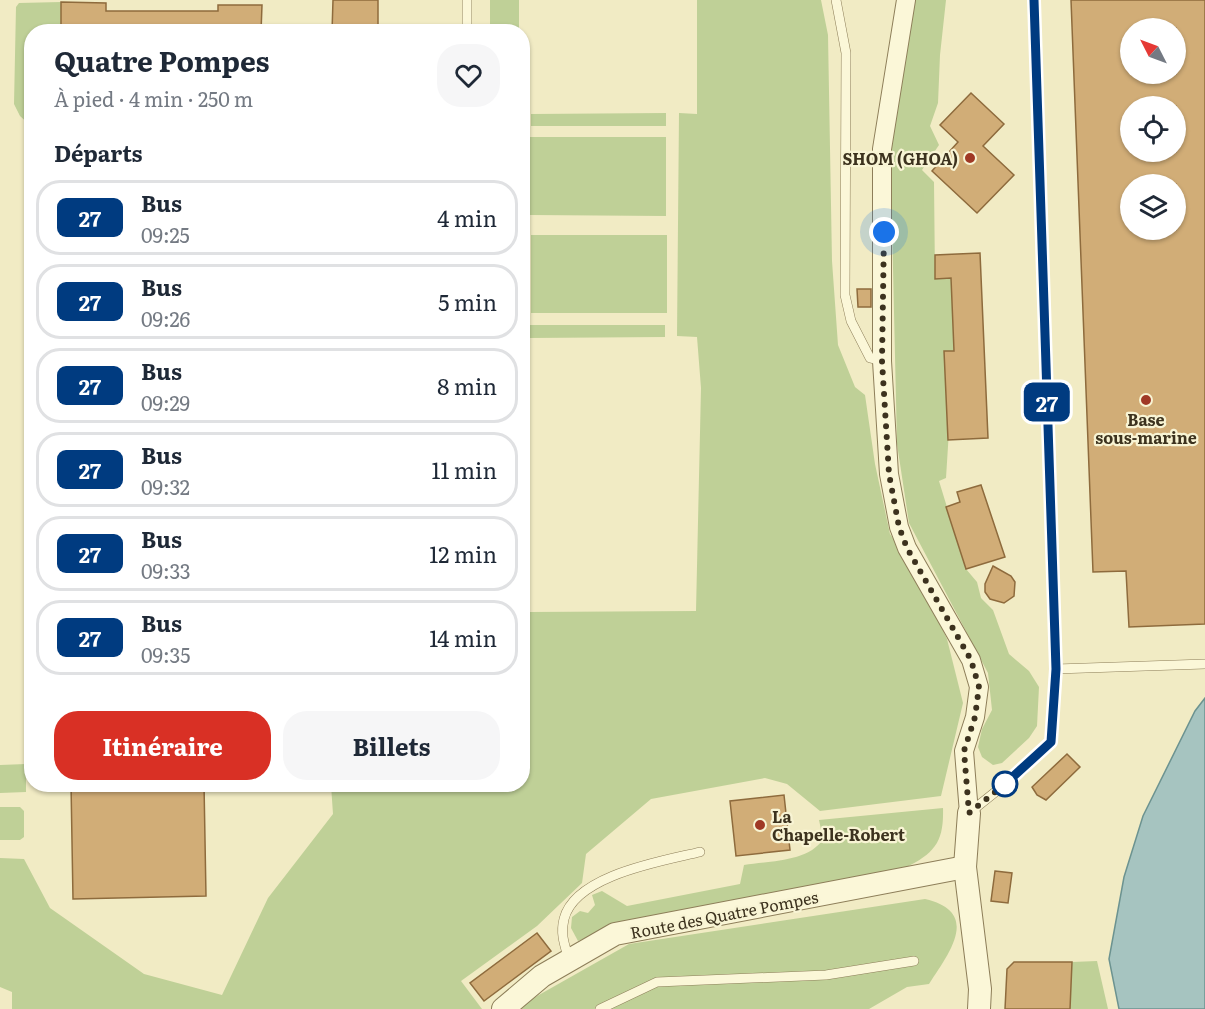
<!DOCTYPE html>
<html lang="fr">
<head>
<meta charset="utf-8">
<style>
	body { margin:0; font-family:Literata,serif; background:#f6f6f7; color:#1f2937; height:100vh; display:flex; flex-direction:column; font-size:22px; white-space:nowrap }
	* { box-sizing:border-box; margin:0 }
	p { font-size:20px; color:#747a83 }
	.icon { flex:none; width:33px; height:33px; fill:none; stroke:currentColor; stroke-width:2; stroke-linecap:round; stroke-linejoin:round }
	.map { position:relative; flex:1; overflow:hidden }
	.side { position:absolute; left:24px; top:24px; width:506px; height:768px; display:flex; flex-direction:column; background:#fff; border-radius:24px; box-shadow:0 2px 4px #0004 }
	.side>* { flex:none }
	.badge { padding:0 12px; border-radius:9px; font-size:21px; line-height:39px }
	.needle { width:39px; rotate:312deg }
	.tools { position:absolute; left:1120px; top:18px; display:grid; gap:12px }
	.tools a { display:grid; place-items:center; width:66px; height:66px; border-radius:50%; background:#fff; box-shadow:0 2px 4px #0004; font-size:30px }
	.you { position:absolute; width:30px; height:30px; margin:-15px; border:4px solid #fff; border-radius:50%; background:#1a73e8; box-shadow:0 0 0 9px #1a73e833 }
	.map>.badge { position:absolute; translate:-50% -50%; box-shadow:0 0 0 3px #fff }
	h2 { padding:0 30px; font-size:22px; line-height:54px }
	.round { display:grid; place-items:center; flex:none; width:63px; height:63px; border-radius:24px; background:#f6f6f7 }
	.head { display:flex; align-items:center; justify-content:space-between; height:102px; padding:0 30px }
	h1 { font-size:28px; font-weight:700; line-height:45px }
	.button { display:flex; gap:12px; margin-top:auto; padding:12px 30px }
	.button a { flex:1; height:69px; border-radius:24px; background:#d93025; color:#fff; font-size:24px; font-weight:700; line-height:69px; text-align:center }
	.button a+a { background:#f6f6f7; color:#1f2937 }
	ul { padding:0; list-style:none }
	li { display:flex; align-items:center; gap:18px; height:75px; margin:0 12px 9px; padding:0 18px; border:3px solid #e0e1e3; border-radius:24px }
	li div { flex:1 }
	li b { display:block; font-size:22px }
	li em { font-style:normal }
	li .badge { min-width:66px; font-weight:700; text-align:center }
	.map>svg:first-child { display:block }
</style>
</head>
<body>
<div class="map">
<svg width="1205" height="1009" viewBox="0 0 1205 1009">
	<rect width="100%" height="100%" fill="#f1ebc4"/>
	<g fill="#bfd097">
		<rect x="490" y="0" width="29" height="31"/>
		<polygon points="697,0 821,0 828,35 832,261 838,345 855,387 865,395 875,464 890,534 914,568 947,639 963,703 941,796 820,811 787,784 765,778 651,799 586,854 582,883 537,926 461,981 482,1009 12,1009 12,992 0,987 0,858 24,859 50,908 144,974 222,995 268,898 333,814 331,785 522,784 522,605 530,612 696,611 701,388 697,337 677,336 679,113 697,114"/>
		<polygon points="912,0 946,0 940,55 938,103 930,126 939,145 922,170 934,182 935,278 951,278 954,351 946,478 939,481 966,569 977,582 981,598 993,610 1009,654 1029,671 1039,687 1037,726 1029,738 1002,763 993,765 982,757 978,747 982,729 992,710 988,673 909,523 897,444 890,136"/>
		<polygon points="61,2 61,31 32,32 31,126 20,116 14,104 16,7 19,3"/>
		<polygon points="666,113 666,126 531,126 531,114"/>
		<polygon points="530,137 666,137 666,216 530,215"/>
		<rect x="531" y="235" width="136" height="78"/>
		<polygon points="529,325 665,325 665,337 529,338"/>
		<polygon points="26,764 26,792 0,793 0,765"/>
		<polygon points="0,807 20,807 24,811 24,837 20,840 0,840"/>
		<path d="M943 808C944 842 935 853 905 868L612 927 578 941 571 928 572 917 580 911 588 913 595 905 592 895 602 891 627 906 740 884 744 865C768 861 809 862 823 839L819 820Z"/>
		<path d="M925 899C981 912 950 952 929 984L907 987 869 1009H521L530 1000 629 944Z"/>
		<polygon points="1097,961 1108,1009 1070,1009 1072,962"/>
	</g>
	<polygon fill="#a6c4c0" stroke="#6c9390" stroke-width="1.5" points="1205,698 1205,1009 1119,1009 1109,959 1124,877 1143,816 1195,711"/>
	<g fill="#d1ad77" stroke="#8e6b3d" stroke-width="1.5" fill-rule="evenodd">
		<polygon points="333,0 378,0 378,32 332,32"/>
		<path d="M1071 0H1205V624L1129 627 1126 571 1093 572ZM1131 28H1176V74H1131ZM1131 106H1176V152H1131ZM1131 184H1176V230H1131Z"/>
		<polygon points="61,2 106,3 106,11 218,11 218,5 262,5 261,32 61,32"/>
		<polygon points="971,93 1004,124 983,146 1014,175 977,213 932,171 958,142 940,125"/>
		<polygon points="980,253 988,438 948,440 944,351 954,351 951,278 935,279 935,255"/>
		<polygon points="857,289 871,289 871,307 858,307"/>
		<polygon points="981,485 1005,557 966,569 946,507 960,502 957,492"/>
		<polygon points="993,566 1011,576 1015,582 1014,596 1004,603 990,599 985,592 985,584"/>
		<polygon points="1067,754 1080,767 1046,800 1037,795 1032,787"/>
		<polygon points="71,784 204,784 206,896 73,899"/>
		<polygon points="784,795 790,850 736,856 730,801"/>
		<polygon points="995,871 1012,873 1008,903 991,901"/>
		<polygon points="537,933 551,951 484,1001 470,983"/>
		<polygon points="1014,962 1072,962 1070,1009 1005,1009 1007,969"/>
	</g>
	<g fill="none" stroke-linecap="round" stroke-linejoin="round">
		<defs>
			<g id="service">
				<polyline points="467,0 467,32"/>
				<polyline points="836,0 846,53 845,295 851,321 870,358 882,361"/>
				<polyline points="1056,669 1205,664"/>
				<polyline points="969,813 1023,770 1051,742 1056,669 1034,0"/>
				<path d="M569 960C565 946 560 934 564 919 575 875 663 861 700 852"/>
				<polyline points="600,1009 657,982 826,975 914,961"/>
			</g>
			<polyline id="minor" points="906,0 882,149 882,361 889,474 899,527 907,548 971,660 979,687 975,717 964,751 969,813"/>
			<g id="tertiary">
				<polyline points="969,813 965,867 980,989 979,1009"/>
				<polyline points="503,1009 542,976 615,934 965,867"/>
			</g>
		</defs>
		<use href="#service" stroke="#8d7e59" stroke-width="10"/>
		<use href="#minor" stroke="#8d7e59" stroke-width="20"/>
		<use href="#tertiary" stroke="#8d7e59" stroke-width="24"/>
		<use href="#service" stroke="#fbf7d8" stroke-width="9"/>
		<use href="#minor" stroke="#fbf7d8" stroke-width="18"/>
		<use href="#tertiary" stroke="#fbf7d8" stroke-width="22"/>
	</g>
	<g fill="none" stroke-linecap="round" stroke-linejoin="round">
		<defs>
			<polyline id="line" points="1005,784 1051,742 1056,669 1034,0"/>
		</defs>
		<use href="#line" stroke="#fff" stroke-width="14"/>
		<use href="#line" stroke="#003b80" stroke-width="9"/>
		<polyline stroke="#3c321e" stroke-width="6" stroke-dasharray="0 10.8" points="884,232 882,361 889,474 899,527 907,548 971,660 979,687 975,717 964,751 969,813 1005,784"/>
	</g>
	<g fill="#a03925" stroke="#f8f4d4" stroke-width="2">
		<circle cx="970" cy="158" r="6"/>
		<circle cx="1146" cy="400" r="6"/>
		<circle cx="760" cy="825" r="6"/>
	</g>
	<circle fill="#fff" stroke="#003b80" stroke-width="3" cx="1005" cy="784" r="12"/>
	<g text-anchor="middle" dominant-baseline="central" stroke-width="4.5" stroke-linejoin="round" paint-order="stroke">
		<g font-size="16" font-weight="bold" fill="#3c321e" stroke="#f8f4d4" text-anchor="end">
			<text x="958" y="158">SHOM (GHOA)</text>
			<text x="1146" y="419" text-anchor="middle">Base<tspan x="1146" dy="18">sous-marine</tspan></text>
			<text x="772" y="816" text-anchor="start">La<tspan x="772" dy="18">Chapelle-Robert</tspan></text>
		</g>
		<g font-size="16" fill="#3c321e" stroke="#f8f4d4">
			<text transform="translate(724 914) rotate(-11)">Route des Quatre Pompes</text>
		</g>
	</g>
</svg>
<div class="tools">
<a><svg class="needle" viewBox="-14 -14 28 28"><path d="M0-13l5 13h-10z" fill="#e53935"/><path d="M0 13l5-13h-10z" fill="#747a83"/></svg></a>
<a><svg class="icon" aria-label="locate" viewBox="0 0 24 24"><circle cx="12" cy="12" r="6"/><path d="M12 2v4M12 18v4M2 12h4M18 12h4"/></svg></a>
<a><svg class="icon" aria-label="layers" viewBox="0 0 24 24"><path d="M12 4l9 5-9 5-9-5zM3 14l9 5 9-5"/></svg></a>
</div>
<div class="you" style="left:884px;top:232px"></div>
<b class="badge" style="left:1047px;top:402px;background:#003b80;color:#fff">27</b>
<section class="side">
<div class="head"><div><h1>Quatre Pompes</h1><p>À pied · 4 min · 250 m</p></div><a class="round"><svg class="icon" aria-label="heart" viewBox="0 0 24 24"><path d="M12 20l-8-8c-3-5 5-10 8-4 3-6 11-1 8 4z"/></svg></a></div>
<h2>Départs</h2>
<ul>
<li><span class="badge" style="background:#003b80;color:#fff">27</span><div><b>Bus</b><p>09:25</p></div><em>4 min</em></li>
<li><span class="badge" style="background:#003b80;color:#fff">27</span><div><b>Bus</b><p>09:26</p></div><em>5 min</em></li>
<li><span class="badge" style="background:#003b80;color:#fff">27</span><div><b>Bus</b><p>09:29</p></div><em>8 min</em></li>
<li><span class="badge" style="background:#003b80;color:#fff">27</span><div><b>Bus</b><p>09:32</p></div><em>11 min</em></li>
<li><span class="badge" style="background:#003b80;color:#fff">27</span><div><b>Bus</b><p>09:33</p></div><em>12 min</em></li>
<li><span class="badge" style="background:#003b80;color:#fff">27</span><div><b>Bus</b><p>09:35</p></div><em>14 min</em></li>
</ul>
<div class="button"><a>Itinéraire</a><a>Billets</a></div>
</section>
</div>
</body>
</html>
